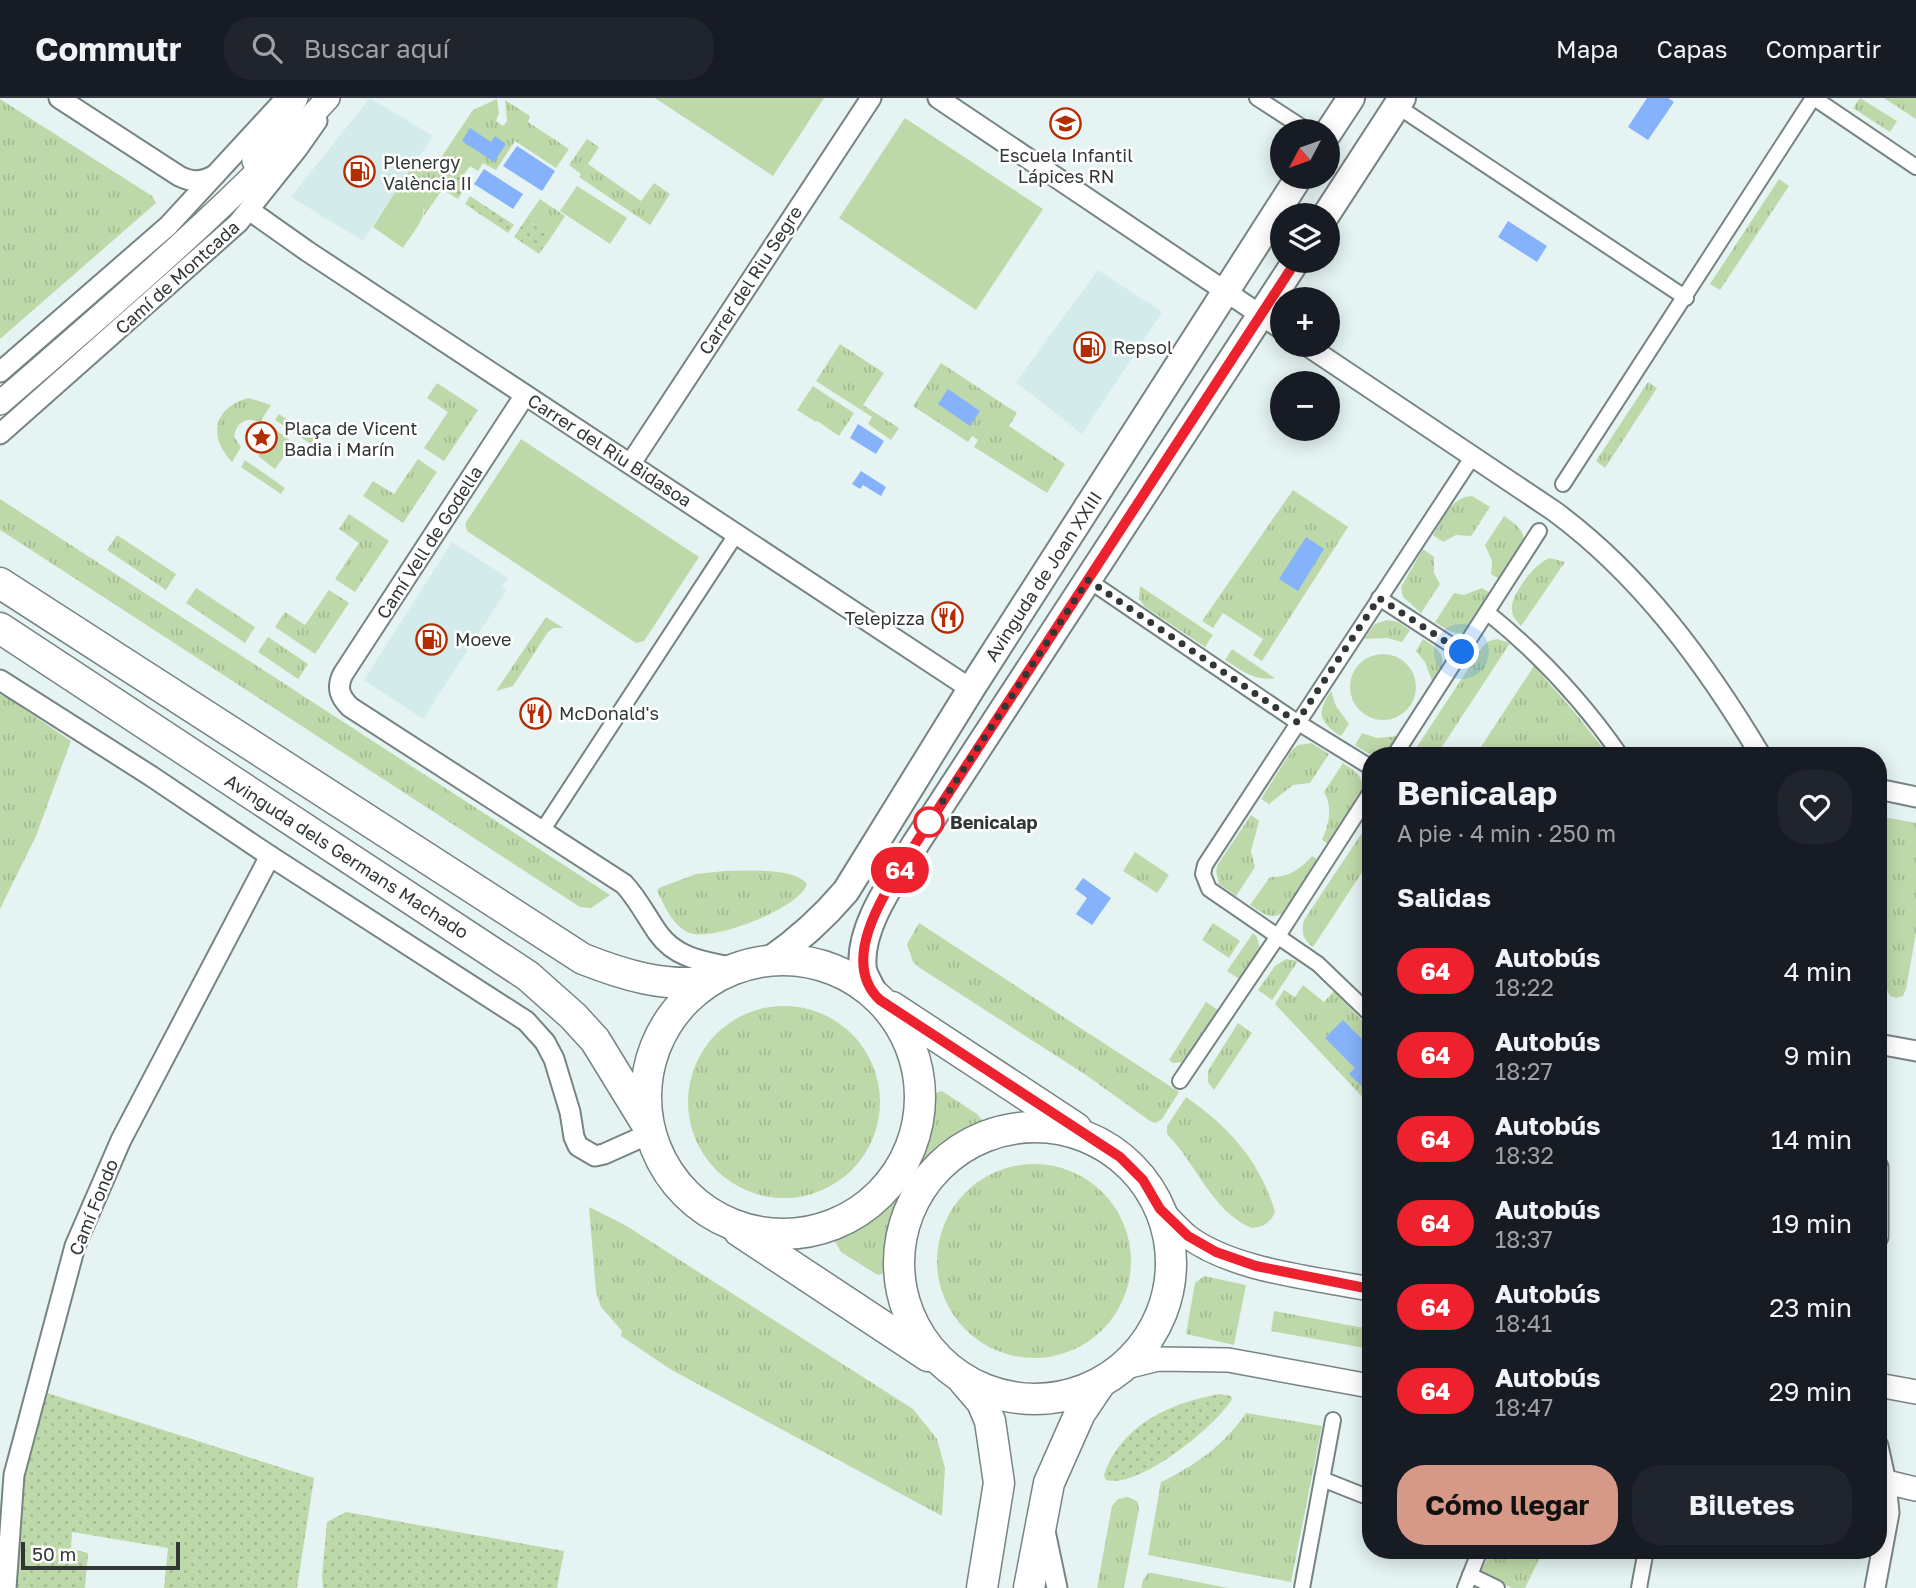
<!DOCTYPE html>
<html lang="es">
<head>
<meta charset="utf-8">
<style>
	body { margin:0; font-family:"Golos Text",sans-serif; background:#20242c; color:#f1f3f6; height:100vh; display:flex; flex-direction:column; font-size:26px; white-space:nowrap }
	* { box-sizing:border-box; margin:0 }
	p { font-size:23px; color:#9ea1a6 }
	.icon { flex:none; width:38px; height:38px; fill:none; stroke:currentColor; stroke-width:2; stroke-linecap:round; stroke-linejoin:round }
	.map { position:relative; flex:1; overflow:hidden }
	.details { position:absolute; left:1362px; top:649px; width:525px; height:812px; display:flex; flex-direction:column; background:#171b24; border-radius:28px; box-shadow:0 4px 18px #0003 }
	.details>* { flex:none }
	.badge { padding:0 14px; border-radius:23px; font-size:24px; line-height:46px }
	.needle { width:46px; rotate:229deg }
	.fabs { position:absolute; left:1270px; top:21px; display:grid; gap:14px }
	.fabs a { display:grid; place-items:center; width:70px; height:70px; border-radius:50%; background:#171b24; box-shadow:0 4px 18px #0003; font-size:35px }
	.scale { position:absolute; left:21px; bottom:18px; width:159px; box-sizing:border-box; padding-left:7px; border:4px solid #313736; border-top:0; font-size:19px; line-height:24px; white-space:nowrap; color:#313736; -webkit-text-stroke:5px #fff; paint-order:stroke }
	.you { position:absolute; width:35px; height:35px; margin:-18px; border:5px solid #fff; border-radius:50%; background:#1a73e8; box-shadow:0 0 0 10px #1a73e833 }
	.map>.badge { position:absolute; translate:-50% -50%; box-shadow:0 0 0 4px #fff }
	h2 { padding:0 35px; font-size:26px; line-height:63px }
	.round { display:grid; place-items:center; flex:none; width:74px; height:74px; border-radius:28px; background:#20242c }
	.summary { display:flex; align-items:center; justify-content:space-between; height:119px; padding:0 35px }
	h1 { font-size:33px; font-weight:700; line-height:52px }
	.action { display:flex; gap:14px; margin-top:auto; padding:14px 35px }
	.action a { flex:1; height:80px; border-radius:28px; background:#d69988; color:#111; font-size:28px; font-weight:700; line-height:80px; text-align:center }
	.action a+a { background:#20242c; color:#f1f3f6 }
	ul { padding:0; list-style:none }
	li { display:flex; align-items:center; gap:21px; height:84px; padding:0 35px }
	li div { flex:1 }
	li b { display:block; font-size:26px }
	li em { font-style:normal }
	li .badge { min-width:77px; font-weight:700; text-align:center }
	header { display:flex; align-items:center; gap:42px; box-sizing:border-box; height:98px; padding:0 35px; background:#171b24; border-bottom:2px solid #363941 }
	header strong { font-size:33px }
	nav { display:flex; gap:38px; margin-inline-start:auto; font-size:24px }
	.search { width:490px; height:63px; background:#20242c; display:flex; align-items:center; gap:18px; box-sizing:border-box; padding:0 24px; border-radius:28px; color:#9ea1a6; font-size:26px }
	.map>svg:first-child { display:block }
</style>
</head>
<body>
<header>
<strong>Commutr</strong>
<div class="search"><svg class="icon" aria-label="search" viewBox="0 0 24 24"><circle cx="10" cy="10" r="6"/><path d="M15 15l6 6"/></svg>Buscar aquí</div>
<nav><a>Mapa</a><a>Capas</a><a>Compartir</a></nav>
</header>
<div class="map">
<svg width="1916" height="1490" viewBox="0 0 1916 1490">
	<defs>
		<pattern id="grass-tufts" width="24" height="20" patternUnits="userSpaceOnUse" patternTransform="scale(1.75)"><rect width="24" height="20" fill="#bed9a9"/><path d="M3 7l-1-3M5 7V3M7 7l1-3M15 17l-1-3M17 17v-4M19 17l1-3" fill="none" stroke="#a4bb92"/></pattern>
		<pattern id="garden-dots" width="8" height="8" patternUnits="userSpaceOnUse" patternTransform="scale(1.75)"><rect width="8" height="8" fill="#bed9a9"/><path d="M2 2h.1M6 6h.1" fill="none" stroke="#a4bb92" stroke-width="1.8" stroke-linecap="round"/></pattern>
	</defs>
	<rect width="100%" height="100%" fill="#e5f3f3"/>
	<g fill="#d3eceb">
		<polygon points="370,0 433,38 363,143 291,99"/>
		<polygon points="1098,172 1162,214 1082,336 1016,284"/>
		<polygon points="452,444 508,480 502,489 506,493 423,621 364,582"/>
	</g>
	<g fill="url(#grass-tufts)">
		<polygon points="1860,0 1897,23 1890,34 1853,10"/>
		<polygon points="1884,0 1916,0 1916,21"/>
		<polygon points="0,1 152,98 156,105 0,241"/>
		<polygon points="497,1 499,15 496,23 503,28 507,23 505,2 530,18 528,24 569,51 556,70 515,43 496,72 483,65 478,73 470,68 461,80 454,75 423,119 425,112 401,85 416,63 432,73 473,12"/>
		<polygon points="587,41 599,49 588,66 641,103 654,85 670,96 650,127 579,79 581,76 569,67"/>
		<polygon points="1779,81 1789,88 1720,192 1710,186"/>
		<polygon points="540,101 565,118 552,138 526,121"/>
		<polygon points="840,246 884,275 863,307 899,330 891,342 868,326 872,319 816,283"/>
		<polygon points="941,265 1017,315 1009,328 1065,366 1047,395 974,349 978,342 972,338 968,344 913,308"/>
		<polygon points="1648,284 1657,290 1605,370 1596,363"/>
		<polygon points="437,285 478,312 444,363 424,350 448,314 427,300"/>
		<path d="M249 300 271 307 260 324C246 318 236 325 234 339L241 349 232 364C207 338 214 309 249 300Z"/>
		<polygon points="831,300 854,315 839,338 816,322"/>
		<polygon points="279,316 319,343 315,349 275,322"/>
		<polygon points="418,361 437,374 403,425 363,398 373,383 394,396"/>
		<polygon points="245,362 285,390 281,396 241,369"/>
		<polygon points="1293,392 1348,429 1262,563 1253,557 1263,541 1223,515 1213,530 1202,523"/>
		<path d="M1472 398 1490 409 1471 438 1456 437 1443 444 1433 437C1443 421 1451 399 1472 398Z"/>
		<polygon points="0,401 610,797 591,810 580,809 8,437 0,432"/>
		<polygon points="349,416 389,443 355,494 335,481 359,445 339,431"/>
		<path d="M1504 418C1515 426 1526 432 1524 448L1502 483 1491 476 1492 463 1485 447Z"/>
		<polygon points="117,437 176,476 166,492 107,452"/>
		<polygon points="1423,451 1434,459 1434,475 1440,486 1421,515 1403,499 1401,489"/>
		<path d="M1550 460 1565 464 1521 528C1516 523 1511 517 1512 508 1513 494 1536 464 1550 460Z"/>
		<polygon points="1140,488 1213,537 1205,549 1145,509 1139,501"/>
		<polygon points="196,490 255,529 245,545 186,505"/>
		<path d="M1482 490 1493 497 1467 533C1454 539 1445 530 1435 524L1454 495 1464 497Z"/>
		<polygon points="329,492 349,505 315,556 275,529 285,514 305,527"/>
		<polygon points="546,519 563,530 553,530 548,534 513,588 496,593"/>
		<polygon points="1387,522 1398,524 1410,532 1402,544 1387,540 1364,541 1375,526"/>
		<polygon points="268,539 308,566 298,581 258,554"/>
		<path d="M1423 541C1447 556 1447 563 1433 586L1425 564 1416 553Z"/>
		<polygon points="1497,541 1510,545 1436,658 1411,658 1483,548 1489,543"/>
		<path d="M1232 551 1275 580C1255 584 1241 572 1225 562Z"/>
		<polygon points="1534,568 1576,616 1609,658 1475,658"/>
		<path d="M1331 593 1336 608 1349 626 1341 638C1319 624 1316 615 1331 593Z"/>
		<polygon points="0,597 6,599 71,643 36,738 0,811"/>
		<path d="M1362 635 1377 640 1400 638C1385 661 1378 663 1355 647Z"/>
		<polygon points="1311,645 1329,656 1310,685 1293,687 1269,706 1261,701 1292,652 1298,647"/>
		<path d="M1343 665C1350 670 1359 675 1362 684 1367 698 1338 734 1330 747L1322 742C1329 726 1333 710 1324 694Z"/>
		<polygon points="1251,717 1259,723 1251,753 1255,769 1236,798 1219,786 1216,773 1218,766"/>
		<polygon points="1878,718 1916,725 1916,835 1906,891 1903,898 1896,900 1890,898 1887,892 1878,856"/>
		<path d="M1370 723V762L1313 849C1303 842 1301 834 1304 822Z"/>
		<polygon points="1135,754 1169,777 1157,795 1123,773"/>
		<path d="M1312 758 1320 763C1312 776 1290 817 1275 818 1266 819 1258 812 1250 807L1270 779C1287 780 1301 771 1312 758Z"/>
		<path d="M725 773C745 773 794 769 807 786 800 810 713 844 690 835 673 829 665 808 657 793L659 790 696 776Z"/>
		<polygon points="919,825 1179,994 1162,1021 1155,1025 1150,1023 1086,977 920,870 913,864 907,846"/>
		<polygon points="1213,825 1240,843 1229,860 1202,842"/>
		<polygon points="1253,835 1257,839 1260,851 1241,882 1227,873"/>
		<polygon points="1286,861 1298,863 1272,902 1258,892 1275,868"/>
		<polygon points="1303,887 1324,904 1334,893 1370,931 1370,1007 1275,906 1284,892 1295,899"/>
		<polygon points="1206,904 1221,914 1184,964 1173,965 1169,962"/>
		<circle cx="784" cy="1004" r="96"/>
		<polygon points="1238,925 1252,935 1214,992 1208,984 1208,973"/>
		<path d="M942 993 977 1016 983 1023 982 1028 946 1049 923 1069 912 1084 894 1122 887 1173 880 1177 876 1176 841 1154 835 1144C841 1133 864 1125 875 1117 900 1096 919 1067 926 1034 929 1022 928 1009 931 996Z"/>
		<path d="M1186 999C1228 1028 1261 1064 1275 1114 1271 1124 1264 1129 1252 1130 1212 1114 1196 1065 1167 1036V1028Z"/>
		<circle cx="1034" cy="1163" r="97"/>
		<polygon points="589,1109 625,1127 913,1311 937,1341 945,1370 942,1418 670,1271 621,1238 622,1233 601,1209 596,1194"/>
		<polygon points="1204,1178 1246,1187 1234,1247 1186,1236 1195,1185"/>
		<polygon points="1274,1213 1370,1231 1370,1251 1271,1233"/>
		<path d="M1246 1315 1322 1328 1291 1484 1148 1457 1161 1384C1195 1368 1225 1346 1246 1315Z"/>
		<polygon points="1128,1399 1137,1403 1139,1411 1124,1490 1097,1490 1112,1408 1118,1401"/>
		<polygon points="1537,1452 1542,1455 1525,1490 1512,1490 1481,1474 1491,1453"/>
		<polygon points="1148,1475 1152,1475 1228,1490 1141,1490 1143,1482"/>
	</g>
	<g fill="#bed9a9">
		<polygon points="655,0 824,0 773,78"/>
		<polygon points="905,20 1043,111 976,212 839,120"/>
		<path d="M401 85C438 109 423 120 403 150L373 129Z"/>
		<polygon points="577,88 627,120 610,146 560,113"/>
		<polygon points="813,288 831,300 816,324 797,312"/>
		<polygon points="276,332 293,345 275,371 258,358"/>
		<polygon points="521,341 699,459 644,543 636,545 467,433 465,426"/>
		<circle cx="1383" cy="589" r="33"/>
	</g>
	<g fill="url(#garden-dots)">
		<polygon points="454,75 469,84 458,101 443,92"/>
		<polygon points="470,98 514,127 508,135 465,106"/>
		<polygon points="526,121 552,138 539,156 514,139"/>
		<polygon points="44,1294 314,1380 297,1490 164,1490 168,1450 72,1434 71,1451 88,1455 85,1490 16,1490 23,1384"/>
		<path d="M1220 1296 1231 1298 1232 1301C1216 1328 1139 1391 1106 1382L1104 1377C1120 1327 1172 1304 1220 1296Z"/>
		<polygon points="346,1414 564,1453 557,1490 323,1490 322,1478 327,1424"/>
	</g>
	<g fill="#86b2fb">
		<polygon points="1647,0 1668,0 1674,4 1648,42 1628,29"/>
		<polygon points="470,30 491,44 495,38 506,46 494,64 462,43"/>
		<polygon points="517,48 555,73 542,93 503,68"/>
		<polygon points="484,71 523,96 513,111 474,86"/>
		<polygon points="1508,123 1547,148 1537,164 1498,139"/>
		<polygon points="948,291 980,313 970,328 938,306"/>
		<polygon points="858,326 884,343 876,356 850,340"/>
		<polygon points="861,373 886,389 881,398 863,387 860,391 852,386"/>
		<polygon points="1306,439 1324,451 1298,493 1279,481"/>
		<polygon points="1083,780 1111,800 1092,827 1076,816 1087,800 1075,791"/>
		<polygon points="1343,922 1370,949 1370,963 1362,971 1370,979 1370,992 1368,994 1349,976 1355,970 1325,940"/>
	</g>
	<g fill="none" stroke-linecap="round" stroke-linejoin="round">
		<defs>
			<g id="pedestrian">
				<polyline points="1257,0 1308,33"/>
				<polyline points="1814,0 1916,69"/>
				<polyline points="1397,8 1686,200"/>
				<polyline points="1563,386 1813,0"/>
				<polyline points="1088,482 1297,624 1370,669"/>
				<polyline points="1379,500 1462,554"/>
				<path d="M1488 515C1539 556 1583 603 1621 658"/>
				<polyline points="1394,658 1539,433"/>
				<polyline points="542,733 737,435"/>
				<polyline points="1370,916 1318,866 1209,791 1203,776 1205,767 1473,358"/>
				<polyline points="1180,983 1278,838 1370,695"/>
				<polyline points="1322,1381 1370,1400"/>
				<polyline points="1470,1477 1497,1490"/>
				<polyline points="1302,1490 1333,1322"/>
				<polyline points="1465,1490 1480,1452"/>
				<polyline points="1639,1490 1646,1452"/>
			</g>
			<g id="minor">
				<path d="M59 0 179 78C193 85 202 84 215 77"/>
				<polyline points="938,0 1283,232"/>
				<polyline points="249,112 307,153 971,591"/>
				<path d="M1306 247 1554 413C1641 477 1706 566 1761 658"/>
				<polyline points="0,274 168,128 286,0"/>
				<path d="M525 297 343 576C336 590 340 599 350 609L624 786C638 801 646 818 658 835 676 861 706 864 735 870"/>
				<polyline points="0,336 238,125 298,50 317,23"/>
				<polyline points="631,365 871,0"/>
				<polyline points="0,582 151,678 270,758 526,923 545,944 554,961 570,1014 574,1039 578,1048 595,1058 604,1056 651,1035"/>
				<polyline points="1878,691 1916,699"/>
				<polyline points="1878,946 1916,953"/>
				<polyline points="1878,1069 1878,1139"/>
				<polyline points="1045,1433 1057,1490"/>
				<polyline points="6,1490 14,1377 75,1148 121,1042 270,758"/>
				<polyline points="1875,1490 1889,1415 1886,1384 1878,1348"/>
			</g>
			<g id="tertiary">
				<polyline points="254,63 296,0"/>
				<path d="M0 305C113 207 227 111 328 0"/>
				<path d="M1160 1111C1169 1120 1178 1130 1187 1138 1233 1173 1315 1180 1370 1191"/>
				<polyline points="1122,1270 1158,1261 1228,1262 1370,1288"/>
				<polyline points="1878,1287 1916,1294"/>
				<polyline points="1878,1382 1916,1391"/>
			</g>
			<g id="secondary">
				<polyline points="1328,35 1351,0"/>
				<polyline points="1326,117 1402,0"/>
				<path d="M770 862C799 842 823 820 846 793L971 591 1299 79"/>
				<path d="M875 897C871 889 865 880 863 872 857 830 895 780 916 745L1296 163"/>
			</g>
			<g id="primary">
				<path d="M0 485 583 861C624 877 663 889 708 884"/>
				<polyline points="0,530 528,878 573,918 595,942 646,1025"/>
				<circle cx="783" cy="999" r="137"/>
				<polyline points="892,909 1076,1030"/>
				<circle cx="1035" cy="1165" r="136"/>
				<polyline points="739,1133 928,1258"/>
				<polyline points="964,1283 982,1304 990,1323 999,1385 982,1490"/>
				<polyline points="1029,1490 1049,1385 1080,1315 1101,1284"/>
			</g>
		</defs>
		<use href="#pedestrian" stroke="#768483" stroke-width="18"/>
		<use href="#minor" stroke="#768483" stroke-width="23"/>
		<use href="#tertiary" stroke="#768483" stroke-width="26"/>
		<use href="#secondary" stroke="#768483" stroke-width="30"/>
		<use href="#primary" stroke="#768483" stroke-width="33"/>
		<use href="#pedestrian" stroke="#fff" stroke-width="14"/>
		<use href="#minor" stroke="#fff" stroke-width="19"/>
		<use href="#tertiary" stroke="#fff" stroke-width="23"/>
		<use href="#secondary" stroke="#fff" stroke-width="26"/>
		<use href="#primary" stroke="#fff" stroke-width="30"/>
	</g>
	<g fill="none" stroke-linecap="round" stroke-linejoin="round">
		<defs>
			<path id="line" d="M1296 163 916 745C892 785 835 860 880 902L1120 1059 1143 1082 1160 1111 1188 1138 1216 1154 1256 1168 1370 1191"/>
		</defs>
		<use href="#line" stroke="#fff" stroke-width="16"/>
		<use href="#line" stroke="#ed222e" stroke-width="10"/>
		<polyline stroke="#313736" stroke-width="7" stroke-dasharray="0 12.6" points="929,724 1088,482 1297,624 1379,500 1462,554"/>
	</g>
	<defs>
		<symbol id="school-ring" viewBox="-11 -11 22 22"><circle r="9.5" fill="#fff" stroke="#b62c01" stroke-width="1.5"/><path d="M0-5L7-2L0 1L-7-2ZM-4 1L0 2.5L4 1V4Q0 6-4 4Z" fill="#b62c01"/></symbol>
		<symbol id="fuel-ring" viewBox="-11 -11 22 22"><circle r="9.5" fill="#fff" stroke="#b62c01" stroke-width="1.5"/><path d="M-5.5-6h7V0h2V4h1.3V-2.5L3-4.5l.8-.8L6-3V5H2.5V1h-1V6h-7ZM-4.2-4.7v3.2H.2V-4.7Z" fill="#b62c01"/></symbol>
		<symbol id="sight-ring" viewBox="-11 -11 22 22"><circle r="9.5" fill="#fff" stroke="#b62c01" stroke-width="1.5"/><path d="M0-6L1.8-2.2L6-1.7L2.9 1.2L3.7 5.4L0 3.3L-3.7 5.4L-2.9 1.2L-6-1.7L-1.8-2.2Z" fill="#b62c01"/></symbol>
		<symbol id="restaurant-ring" viewBox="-11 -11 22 22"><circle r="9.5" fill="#fff" stroke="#b62c01" stroke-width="1.5"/><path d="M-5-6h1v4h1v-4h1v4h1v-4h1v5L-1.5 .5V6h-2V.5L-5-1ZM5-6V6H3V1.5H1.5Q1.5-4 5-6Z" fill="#b62c01"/></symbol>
	</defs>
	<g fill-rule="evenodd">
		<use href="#school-ring" x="1048" y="8" width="35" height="35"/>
		<use href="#fuel-ring" x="342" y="56" width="35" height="35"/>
		<use href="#fuel-ring" x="1072" y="232" width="35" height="35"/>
		<use href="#sight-ring" x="244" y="322" width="35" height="35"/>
		<use href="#restaurant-ring" x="930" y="502" width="35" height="35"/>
		<use href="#fuel-ring" x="414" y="524" width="35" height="35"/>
		<use href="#restaurant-ring" x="518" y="598" width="35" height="35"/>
	</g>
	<circle fill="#fff" stroke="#ed222e" stroke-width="3.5" cx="929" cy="724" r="14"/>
	<g text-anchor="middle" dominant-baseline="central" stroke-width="5" stroke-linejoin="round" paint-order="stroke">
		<g font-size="18" fill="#313736" stroke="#fff" text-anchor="start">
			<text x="1066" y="57" text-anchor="middle">Escuela Infantil<tspan x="1066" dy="21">Lápices RN</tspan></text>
			<text x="383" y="64">Plenergy<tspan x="383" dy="21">València II</tspan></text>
			<text x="1113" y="249">Repsol</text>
			<text x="284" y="330">Plaça de Vicent<tspan x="284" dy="21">Badia i Marín</tspan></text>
			<text x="925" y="520" text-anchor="end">Telepizza</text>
			<text x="455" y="541">Moeve</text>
			<text x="559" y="615">McDonald's</text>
		</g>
		<g font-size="18" fill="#313736" stroke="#fff">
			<text transform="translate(177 179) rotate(-42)">Camí de Montcada</text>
			<text transform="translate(750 182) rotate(-57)">Carrer del Riu Segre</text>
			<text transform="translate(610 352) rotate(33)">Carrer del Riu Bidasoa</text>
			<text transform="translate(429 444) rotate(-57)">Camí Vell de Godella</text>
			<text transform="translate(1043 478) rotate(-57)">Avinguda de Joan XXIII</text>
			<text transform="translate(347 758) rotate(33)">Avinguda dels Germans Machado</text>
			<text transform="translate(93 1109) rotate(-68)">Camí Fondo</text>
		</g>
		<g font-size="18" font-weight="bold" fill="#313736" stroke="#fff" text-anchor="start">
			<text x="950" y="724">Benicalap</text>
		</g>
	</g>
</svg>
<div class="fabs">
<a><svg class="needle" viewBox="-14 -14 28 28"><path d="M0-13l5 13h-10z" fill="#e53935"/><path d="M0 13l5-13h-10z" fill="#9ea1a6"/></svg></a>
<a><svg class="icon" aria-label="layers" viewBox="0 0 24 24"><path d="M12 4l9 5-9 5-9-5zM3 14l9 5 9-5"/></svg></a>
<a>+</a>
<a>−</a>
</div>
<div class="scale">50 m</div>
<div class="you" style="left:1462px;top:554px"></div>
<b class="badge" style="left:900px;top:772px;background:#ed222e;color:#fff">64</b>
<section class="details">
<div class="summary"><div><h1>Benicalap</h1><p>A pie · 4 min · 250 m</p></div><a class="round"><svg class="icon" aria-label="heart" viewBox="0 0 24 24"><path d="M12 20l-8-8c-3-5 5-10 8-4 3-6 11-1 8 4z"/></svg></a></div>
<h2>Salidas</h2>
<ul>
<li><span class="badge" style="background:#ed222e;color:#fff">64</span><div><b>Autobús</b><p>18:22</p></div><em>4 min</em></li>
<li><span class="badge" style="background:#ed222e;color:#fff">64</span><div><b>Autobús</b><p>18:27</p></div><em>9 min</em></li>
<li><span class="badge" style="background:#ed222e;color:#fff">64</span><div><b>Autobús</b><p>18:32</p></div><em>14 min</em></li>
<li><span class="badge" style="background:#ed222e;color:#fff">64</span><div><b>Autobús</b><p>18:37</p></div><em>19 min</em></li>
<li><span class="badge" style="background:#ed222e;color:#fff">64</span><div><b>Autobús</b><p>18:41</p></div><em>23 min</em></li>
<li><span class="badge" style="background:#ed222e;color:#fff">64</span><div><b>Autobús</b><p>18:47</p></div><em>29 min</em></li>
</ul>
<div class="action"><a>Cómo llegar</a><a>Billetes</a></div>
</section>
</div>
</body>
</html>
